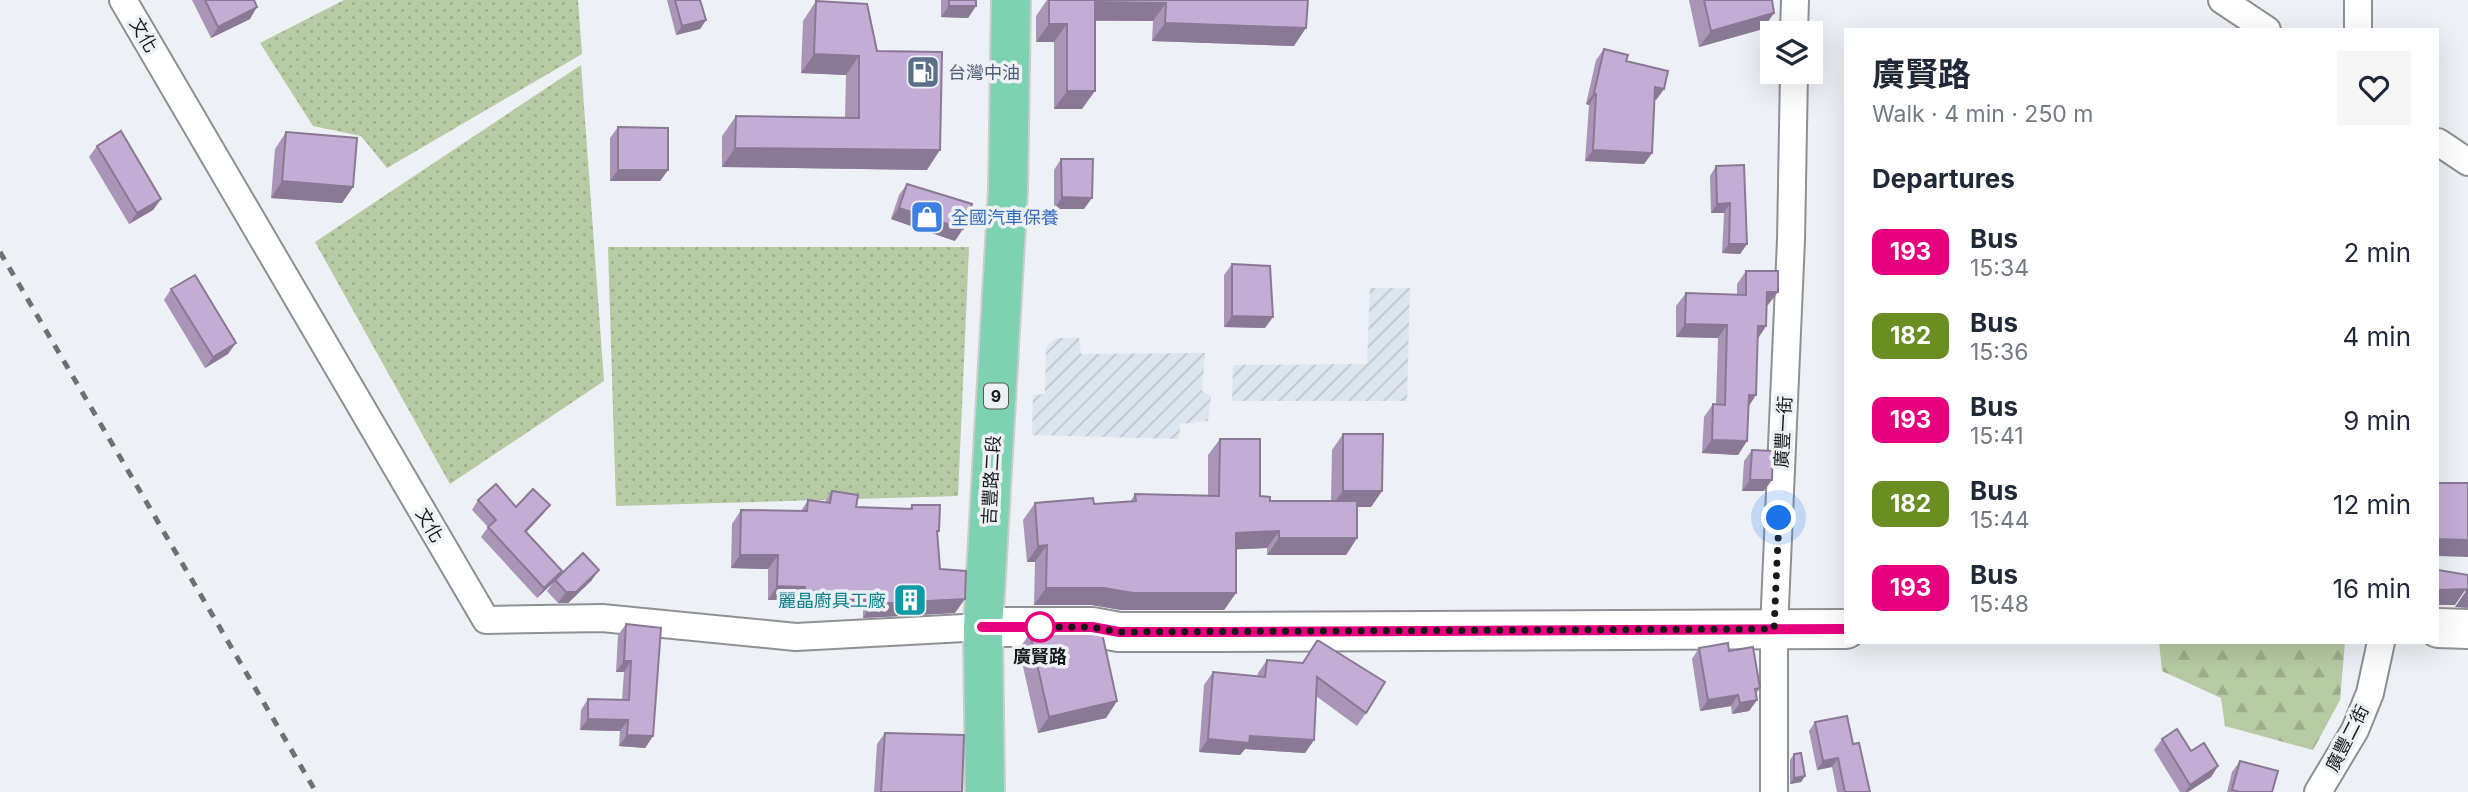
<!DOCTYPE html>
<html lang="en">
<head>
<meta charset="utf-8">
<style>
	body { margin:0; font-family:Inter,"Noto Sans TC",sans-serif; background:#f6f6f7; color:#1f2937; height:100vh; display:flex; flex-direction:column; font-size:26px; white-space:nowrap }
	* { box-sizing:border-box; margin:0 }
	p { font-size:23px; color:#747a83 }
	.icon { flex:none; width:38px; height:38px; fill:none; stroke:currentColor; stroke-width:2; stroke-linecap:round; stroke-linejoin:round }
	.map { position:relative; flex:1; overflow:hidden }
	.panel { position:absolute; left:1844px; top:28px; width:595px; height:616px; display:flex; flex-direction:column; background:#fff; border-radius:0px; box-shadow:0 7px 28px #0002 }
	.panel>* { flex:none }
	.badge { padding:0 14px; border-radius:10px; font-size:24px; line-height:46px }
	.tools { position:absolute; left:1760px; top:21px; display:grid; gap:14px }
	.tools a { display:grid; place-items:center; width:63px; height:63px; border-radius:0px; background:#fff; box-shadow:0 7px 28px #0002; font-size:35px }
	.you { position:absolute; width:35px; height:35px; margin:-18px; border:5px solid #fff; border-radius:50%; background:#1a73e8; box-shadow:0 0 0 10px #1a73e833 }
	.map>.badge { position:absolute; translate:-50% -50%; box-shadow:0 0 0 4px #fff }
	h2 { padding:0 28px; font-size:26px; line-height:63px }
	.round { display:grid; place-items:center; flex:none; width:74px; height:74px; border-radius:0px; background:#f6f6f7 }
	.head { display:flex; align-items:center; justify-content:space-between; height:119px; padding:0 28px }
	h1 { font-size:33px; font-weight:700; line-height:52px }
	ul { padding:0; list-style:none }
	li { display:flex; align-items:center; gap:21px; height:84px; padding:0 28px }
	li div { flex:1 }
	li b { display:block; font-size:26px }
	li em { font-style:normal }
	li .badge { min-width:77px; font-weight:700; text-align:center }
	.map>svg:first-child { display:block }
</style>
</head>
<body>
<div class="map">
<svg width="2468" height="792" viewBox="0 0 2468 792">
	<defs>
		<pattern id="industrial-furrows" width="10" height="10" patternUnits="userSpaceOnUse" patternTransform="scale(1.75)"><rect width="10" height="10" fill="#dde5ef"/><path d="M-1 1l2-2M0 10L10 0M9 11l2-2" fill="none" stroke="#bdc4cc"/></pattern>
		<pattern id="grass-dots" width="8" height="8" patternUnits="userSpaceOnUse" patternTransform="scale(1.75)"><rect width="8" height="8" fill="#b6caa3"/><path d="M2 2h.1M6 6h.1" fill="none" stroke="#9cad8c" stroke-width="1.8" stroke-linecap="round"/></pattern>
		<pattern id="forest-firs" width="22" height="20" patternUnits="userSpaceOnUse" patternTransform="scale(1.75)"><rect width="22" height="20" fill="#b6caa3"/><path d="M5 1l3.5 6h-7zM16 11l3.5 6h-7z" fill="#9cad8c"/></pattern>
	</defs>
	<rect width="100%" height="100%" fill="#edf0f4"/>
	<g fill="url(#industrial-furrows)">
		<polygon points="1370,288 1410,288 1407,401 1232,401 1233,365 1367,364"/>
		<polygon points="1057,338 1079,338 1081,354 1205,353 1202,391 1211,396 1208,421 1180,424 1179,439 1032,435 1033,395 1045,394 1046,347"/>
	</g>
	<g fill="url(#grass-dots)">
		<polygon points="344,0 578,0 582,54 387,168 361,136 313,126 260,43"/>
		<polygon points="581,65 604,381 450,484 315,242"/>
		<polygon points="608,247 969,247 958,496 616,506"/>
	</g>
	<polygon fill="url(#forest-firs)" points="2159,642 2345,643 2340,700 2313,750 2225,726 2221,698 2162,671"/>
	<g fill="none" stroke-linecap="round" stroke-linejoin="round">
		<defs>
			<g id="street">
				<polyline points="123,0 486,620 602,618 796,637 983,627"/>
				<polyline points="2222,0 2267,30"/>
				<polyline points="2358,30 2358,0"/>
				<polyline points="1794,33 1795,0"/>
				<polyline points="2438,142 2468,162"/>
				<polyline points="1774,792 1774,629 1791,240 1794,72"/>
				<polyline points="2318,792 2355,730 2370,693 2381,642"/>
			</g>
			<g id="secondary">
				<polyline points="983,627 1092,627 1119,632 1220,632 1846,629"/>
				<polyline points="2438,628 2468,629"/>
			</g>
			<polyline id="primary" points="985,792 983,627 1008,190 1011,0"/>
		</defs>
		<use href="#street" stroke="#8e9093" stroke-width="30"/>
		<use href="#secondary" stroke="#8e9093" stroke-width="42"/>
		<use href="#primary" stroke="#ccc" stroke-width="42"/>
		<use href="#street" stroke="#fff" stroke-width="26"/>
		<use href="#secondary" stroke="#fff" stroke-width="38"/>
		<use href="#primary" stroke="#7dd2b2" stroke-width="38"/>
		<polyline stroke="#6e7072" stroke-width="5" stroke-dasharray="9 9" stroke-linecap="butt" points="0,252 316,792"/>
	</g>
	<g fill="#a995b7">
		<polygon points="192,0 254,0 250,19 211,38"/>
		<polygon points="667,0 700,0 706,20 700,29 676,35"/>
		<polygon points="941,0 976,0 976,6 968,18 941,17"/>
		<polygon points="1047,0 1308,0 1294,46 1152,41 1153,21 1095,21 1082,109 1054,109 1054,42 1036,42 1036,16"/>
		<polygon points="1689,0 1772,0 1763,29 1699,47"/>
		<polygon points="816,1 877,51 927,170 722,167 722,136 736,116 845,118 846,75 801,73 803,21"/>
		<polygon points="1604,49 1626,61 1664,89 1656,100 1655,100 1652,153 1644,164 1585,161 1589,105 1586,104 1596,60"/>
		<polygon points="618,127 668,170 660,181 610,181 610,138"/>
		<polygon points="286,132 353,187 342,203 271,198 275,149"/>
		<polygon points="97,146 161,199 153,210 129,224 89,157"/>
		<polygon points="1061,159 1084,209 1054,209 1054,170"/>
		<polygon points="1716,166 1747,244 1740,254 1722,253 1724,213 1711,213 1710,176"/>
		<polygon points="907,184 955,241 891,219 899,195"/>
		<polygon points="1232,264 1265,328 1224,327 1224,275"/>
		<polygon points="1746,271 1768,305 1767,305 1766,326 1758,338 1749,406 1747,441 1738,455 1702,453 1704,417 1713,404 1716,404 1718,338 1676,337 1676,306 1686,293 1737,295 1737,284"/>
		<polygon points="171,289 228,354 205,368 164,300"/>
		<polygon points="1343,434 1382,491 1371,507 1357,507 1357,538 1346,555 1267,555 1267,548 1236,549 1236,593 1224,610 1121,610 1092,605 1034,605 1035,562 1027,562 1023,520 1035,503 1094,504 1130,502 1135,494 1208,495 1208,455 1220,439 1260,496 1270,501 1331,501 1332,450"/>
		<polygon points="1752,450 1764,491 1742,491 1744,461"/>
		<polygon points="832,491 856,507 909,509 912,505 937,533 940,569 955,613 863,618 863,610 795,604 795,600 768,600 768,569 731,568 732,524 741,510 801,511 808,500 825,502"/>
		<polygon points="478,500 516,507 550,505 543,514 526,532 562,571 558,578 599,570 591,581 568,603 558,603 547,591 553,583 537,598 481,537 488,527 472,510"/>
		<polygon points="626,624 653,736 645,748 619,746 620,731 580,730 581,710 588,699 622,700 624,672 616,672 618,635"/>
		<polygon points="1030,633 1117,701 1106,718 1038,733 1019,649"/>
		<polygon points="1317,641 1366,713 1357,726 1316,696 1314,740 1305,753 1245,749 1240,755 1199,752 1204,685 1213,672 1257,676 1258,673 1267,660 1302,663"/>
		<polygon points="1699,648 1729,651 1760,688 1756,694 1757,700 1749,711 1732,714 1731,706 1700,711 1692,659"/>
		<polygon points="1815,722 1853,744 1870,792 1837,792 1832,767 1817,770 1809,731"/>
		<polygon points="885,733 962,792 874,792 877,744"/>
		<polygon points="2162,739 2191,751 2218,766 2211,777 2188,792 2180,792 2154,750"/>
		<polygon points="1794,754 1805,776 1801,782 1790,784 1790,760"/>
		<polygon points="2240,761 2272,792 2227,792 2232,772"/>
	</g>
	<g fill="#897995">
		<polygon points="1095,2 1166,3 1153,21 1082,20"/>
		<polygon points="949,6 976,6 968,18 941,17"/>
		<polygon points="257,7 250,19 211,38 218,27"/>
		<polygon points="1774,13 1763,29 1699,47 1711,31"/>
		<polygon points="706,20 700,29 676,35 682,26"/>
		<polygon points="1165,23 1306,28 1294,46 1152,41"/>
		<polygon points="1049,24 1067,24 1054,42 1036,42"/>
		<polygon points="814,54 859,56 846,75 801,73"/>
		<polygon points="1655,87 1664,89 1656,100 1648,98"/>
		<polygon points="1067,91 1095,91 1082,109 1054,109"/>
		<polygon points="1594,93 1596,94 1589,105 1586,104"/>
		<polygon points="735,148 940,150 927,170 722,167"/>
		<polygon points="1593,150 1652,153 1644,164 1585,161"/>
		<polygon points="618,170 668,170 660,181 610,181"/>
		<polygon points="282,181 353,187 342,203 271,198"/>
		<polygon points="1062,197 1092,198 1084,209 1054,209"/>
		<polygon points="161,199 153,210 129,224 137,213"/>
		<polygon points="1730,203 1724,213 1711,213 1717,204"/>
		<polygon points="899,208 963,229 955,241 891,219"/>
		<polygon points="1729,244 1747,244 1740,254 1722,253"/>
		<polygon points="1767,292 1778,292 1768,305 1758,305"/>
		<polygon points="1232,316 1273,317 1265,328 1224,327"/>
		<polygon points="1685,324 1727,325 1718,338 1676,337"/>
		<polygon points="1758,326 1766,326 1757,340"/>
		<polygon points="236,343 228,354 205,368 213,357"/>
		<polygon points="1749,395 1756,395 1747,409"/>
		<polygon points="1712,440 1747,441 1738,455 1702,453"/>
		<polygon points="1750,480 1772,480 1764,491 1742,491"/>
		<polygon points="1343,491 1382,491 1371,507 1331,507"/>
		<polygon points="550,505 543,514 519,540 525,531"/>
		<polygon points="1279,531 1267,548 1224,550 1236,533"/>
		<polygon points="1279,538 1357,538 1346,555 1267,555"/>
		<polygon points="2438,539 2468,540 2468,557 2438,556"/>
		<polygon points="1047,545 1035,562 1027,562 1038,546"/>
		<polygon points="740,555 778,555 768,569 731,568"/>
		<polygon points="599,570 591,581 568,603 558,603 566,592"/>
		<polygon points="562,571 555,581 537,598 544,588"/>
		<polygon points="777,586 805,587 795,600 768,600"/>
		<polygon points="1046,588 1104,588 1236,593 1224,610 1121,610 1092,605 1034,605"/>
		<polygon points="2466,589 2455,605 2438,605 2438,590"/>
		<polygon points="805,590 872,597 863,610 795,604"/>
		<polygon points="2466,591 2468,592 2468,608 2455,607"/>
		<polygon points="965,599 955,613 863,618 872,604"/>
		<polygon points="624,661 631,661 624,672 616,672"/>
		<polygon points="1738,695 1731,706 1700,711 1708,700"/>
		<polygon points="1757,700 1749,711 1732,714 1740,703"/>
		<polygon points="1117,701 1106,718 1038,733 1049,717"/>
		<polygon points="588,719 628,720 620,731 580,730"/>
		<polygon points="627,735 653,736 645,748 619,746"/>
		<polygon points="1250,736 1314,740 1305,753 1245,749 1240,755 1199,752 1208,739"/>
		<polygon points="1838,758 1832,767 1817,770 1823,761"/>
		<polygon points="2218,766 2211,777 2188,792 2185,792 2190,785"/>
		<polygon points="1805,776 1801,782 1790,784 1794,778"/>
	</g>
	<g fill="#c4add5" stroke="#897995" stroke-width="2">
		<polygon points="205,0 254,0 257,7 218,27"/>
		<polygon points="675,0 700,0 706,20 682,26"/>
		<rect x="949" y="0" width="27" height="6"/>
		<polygon points="1049,0 1308,0 1306,28 1165,23 1166,3 1095,2 1095,91 1067,91 1067,24 1049,24"/>
		<polygon points="1704,0 1772,0 1774,13 1711,31"/>
		<polygon points="816,1 867,4 877,51 942,52 940,150 735,148 736,116 859,118 859,56 814,54"/>
		<polygon points="1604,49 1628,55 1626,61 1668,71 1664,89 1655,87 1652,153 1593,150 1596,94 1594,93"/>
		<polygon points="618,127 668,128 668,170 618,170"/>
		<polygon points="121,131 161,199 137,213 97,146"/>
		<polygon points="286,132 357,138 353,187 282,181"/>
		<polygon points="1061,159 1093,159 1092,198 1062,197"/>
		<polygon points="1744,165 1747,244 1729,244 1730,203 1717,204 1716,166"/>
		<polygon points="907,184 972,204 963,229 899,208"/>
		<polygon points="1232,264 1270,266 1273,317 1232,316"/>
		<polygon points="1746,271 1778,271 1778,292 1767,292 1766,326 1758,326 1756,395 1749,395 1747,441 1712,440 1713,404 1725,405 1727,325 1685,324 1686,293 1746,295"/>
		<polygon points="195,275 236,343 213,357 171,289"/>
		<polygon points="1343,434 1383,434 1382,491 1343,491"/>
		<polygon points="1220,439 1260,439 1260,496 1270,497 1270,501 1357,501 1357,538 1279,538 1279,531 1236,533 1236,593 1133,593 1104,588 1046,588 1047,545 1038,546 1035,503 1093,498 1094,504 1136,501 1135,494 1219,496"/>
		<polygon points="1752,450 1773,451 1772,480 1750,480"/>
		<polygon points="2438,483 2468,483 2468,540 2438,539"/>
		<polygon points="496,484 516,507 533,489 550,505 525,531 562,571 544,588 488,527 496,520 478,500"/>
		<polygon points="832,491 858,495 856,507 912,509 912,505 940,505 939,531 937,531 940,569 966,571 965,599 872,604 872,597 805,590 805,587 777,586 778,555 740,555 741,510 807,511 808,500 830,503"/>
		<polygon points="583,553 599,570 576,592 566,592 555,580"/>
		<polygon points="2438,570 2468,575 2468,592 2466,591 2466,589 2438,590"/>
		<polygon points="626,624 661,628 653,736 627,735 628,720 588,719 588,699 629,700 631,661 624,661"/>
		<polygon points="1030,633 1102,633 1117,701 1049,717"/>
		<polygon points="1317,641 1319,641 1385,682 1366,713 1317,677 1314,740 1250,736 1249,743 1208,739 1213,672 1265,677 1267,660 1303,663"/>
		<polygon points="1728,643 1729,651 1753,647 1760,688 1755,689 1757,700 1740,703 1738,695 1708,700 1699,648"/>
		<polygon points="1847,716 1853,744 1859,743 1870,792 1845,792 1838,758 1823,761 1815,722"/>
		<polygon points="2177,729 2191,751 2204,743 2218,766 2190,785 2162,739"/>
		<polygon points="885,733 964,735 962,792 881,792"/>
		<polygon points="1801,753 1805,776 1794,778 1794,754"/>
		<polygon points="2240,761 2278,771 2272,792 2240,792 2232,790"/>
	</g>
	<g fill="none" stroke-linecap="round" stroke-linejoin="round">
		<defs>
			<polyline id="line" points="982,627 1092,627 1119,632 1220,632 1846,629"/>
		</defs>
		<use href="#line" stroke="#fff" stroke-width="16"/>
		<use href="#line" stroke="#e6007e" stroke-width="10"/>
		<polyline stroke="#171819" stroke-width="7" stroke-dasharray="0 12.6" points="1040,627 1037,627 1092,627 1119,632 1774,629 1779,518"/>
	</g>
	<defs>
		<symbol id="fuel-square" viewBox="-11 -11 22 22"><rect x="-9" y="-9" width="18" height="18" rx="4" fill="#5c6f8a" stroke="#edf0f4"/><path d="M-5.5-6h7V0h2V4h1.3V-2.5L3-4.5l.8-.8L6-3V5H2.5V1h-1V6h-7ZM-4.2-4.7v3.2H.2V-4.7Z" fill="#fff"/></symbol>
		<symbol id="shop-square" viewBox="-11 -11 22 22"><rect x="-9" y="-9" width="18" height="18" rx="4" fill="#3f7fe0" stroke="#edf0f4"/><path d="M-5-2.5h2.3a2.7 3.5 0 0 1 5.4 0H5L5.5 6h-11ZM-1.5-2.5h3a1.5 2.3 0 0 0-3 0Z" fill="#fff"/></symbol>
		<symbol id="building-square" viewBox="-11 -11 22 22"><rect x="-9" y="-9" width="18" height="18" rx="4" fill="#0f9aa8" stroke="#edf0f4"/><path d="M-4-6H4V6H1V3H-1V6H-4ZM-2.5-4.3h1.7v1.8h-1.7ZM.8-4.3h1.7v1.8H.8ZM-2.5-1h1.7V.8h-1.7ZM.8-1h1.7V.8H.8Z" fill="#fff"/></symbol>
	</defs>
	<g fill-rule="evenodd">
		<use href="#fuel-square" x="904" y="53" width="38" height="38"/>
		<use href="#shop-square" x="908" y="198" width="38" height="38"/>
		<use href="#building-square" x="891" y="581" width="38" height="38"/>
	</g>
	<circle fill="#fff" stroke="#e6007e" stroke-width="3.5" cx="1040" cy="627" r="14"/>
	<g text-anchor="middle" dominant-baseline="central" stroke-width="7" stroke-linejoin="round" paint-order="stroke">
		<rect fill="#edf0f4" stroke="#57595b" stroke-width="2" x="984" y="383.5" width="24" height="25" rx="5"/>
		<g font-size="16" font-weight="bold" fill="#171819">
			<text x="996" y="396">9</text>
		</g>
		<g font-size="18" fill="#171819" stroke="#edf0f4">
			<text transform="translate(144 35) rotate(60)">文化</text>
			<text transform="translate(1783 432) rotate(-87)">廣豐一街</text>
			<text transform="translate(991 480) rotate(-87)">吉豐路二段</text>
			<text transform="translate(430 525) rotate(60)">文化</text>
			<text transform="translate(2347 738) rotate(-63)">廣豐二街</text>
		</g>
		<g font-size="18" fill="#4e5e75" stroke="#edf0f4" text-anchor="start">
			<text x="948" y="72">台灣中油</text>
		</g>
		<g font-size="18" fill="#366cbe" stroke="#edf0f4" text-anchor="start">
			<text x="951" y="217">全國汽車保養</text>
		</g>
		<g font-size="18" fill="#0d838f" stroke="#edf0f4" text-anchor="end">
			<text x="886" y="600">麗晶廚具工廠</text>
		</g>
		<g font-size="18" font-weight="bold" fill="#171819" stroke="#edf0f4">
			<text x="1040" y="656">廣賢路</text>
		</g>
	</g>
</svg>
<div class="tools">
<a><svg class="icon" aria-label="layers" viewBox="0 0 24 24"><path d="M12 4l9 5-9 5-9-5zM3 14l9 5 9-5"/></svg></a>
</div>
<div class="you" style="left:1779px;top:518px"></div>
<section class="panel">
<div class="head"><div><h1>廣賢路</h1><p>Walk · 4 min · 250 m</p></div><a class="round"><svg class="icon" aria-label="heart" viewBox="0 0 24 24"><path d="M12 20l-8-8c-3-5 5-10 8-4 3-6 11-1 8 4z"/></svg></a></div>
<h2>Departures</h2>
<ul>
<li><span class="badge" style="background:#e6007e;color:#fff">193</span><div><b>Bus</b><p>15:34</p></div><em>2 min</em></li>
<li><span class="badge" style="background:#6b8e23;color:#fff">182</span><div><b>Bus</b><p>15:36</p></div><em>4 min</em></li>
<li><span class="badge" style="background:#e6007e;color:#fff">193</span><div><b>Bus</b><p>15:41</p></div><em>9 min</em></li>
<li><span class="badge" style="background:#6b8e23;color:#fff">182</span><div><b>Bus</b><p>15:44</p></div><em>12 min</em></li>
<li><span class="badge" style="background:#e6007e;color:#fff">193</span><div><b>Bus</b><p>15:48</p></div><em>16 min</em></li>
</ul>
</section>
</div>
</body>
</html>
